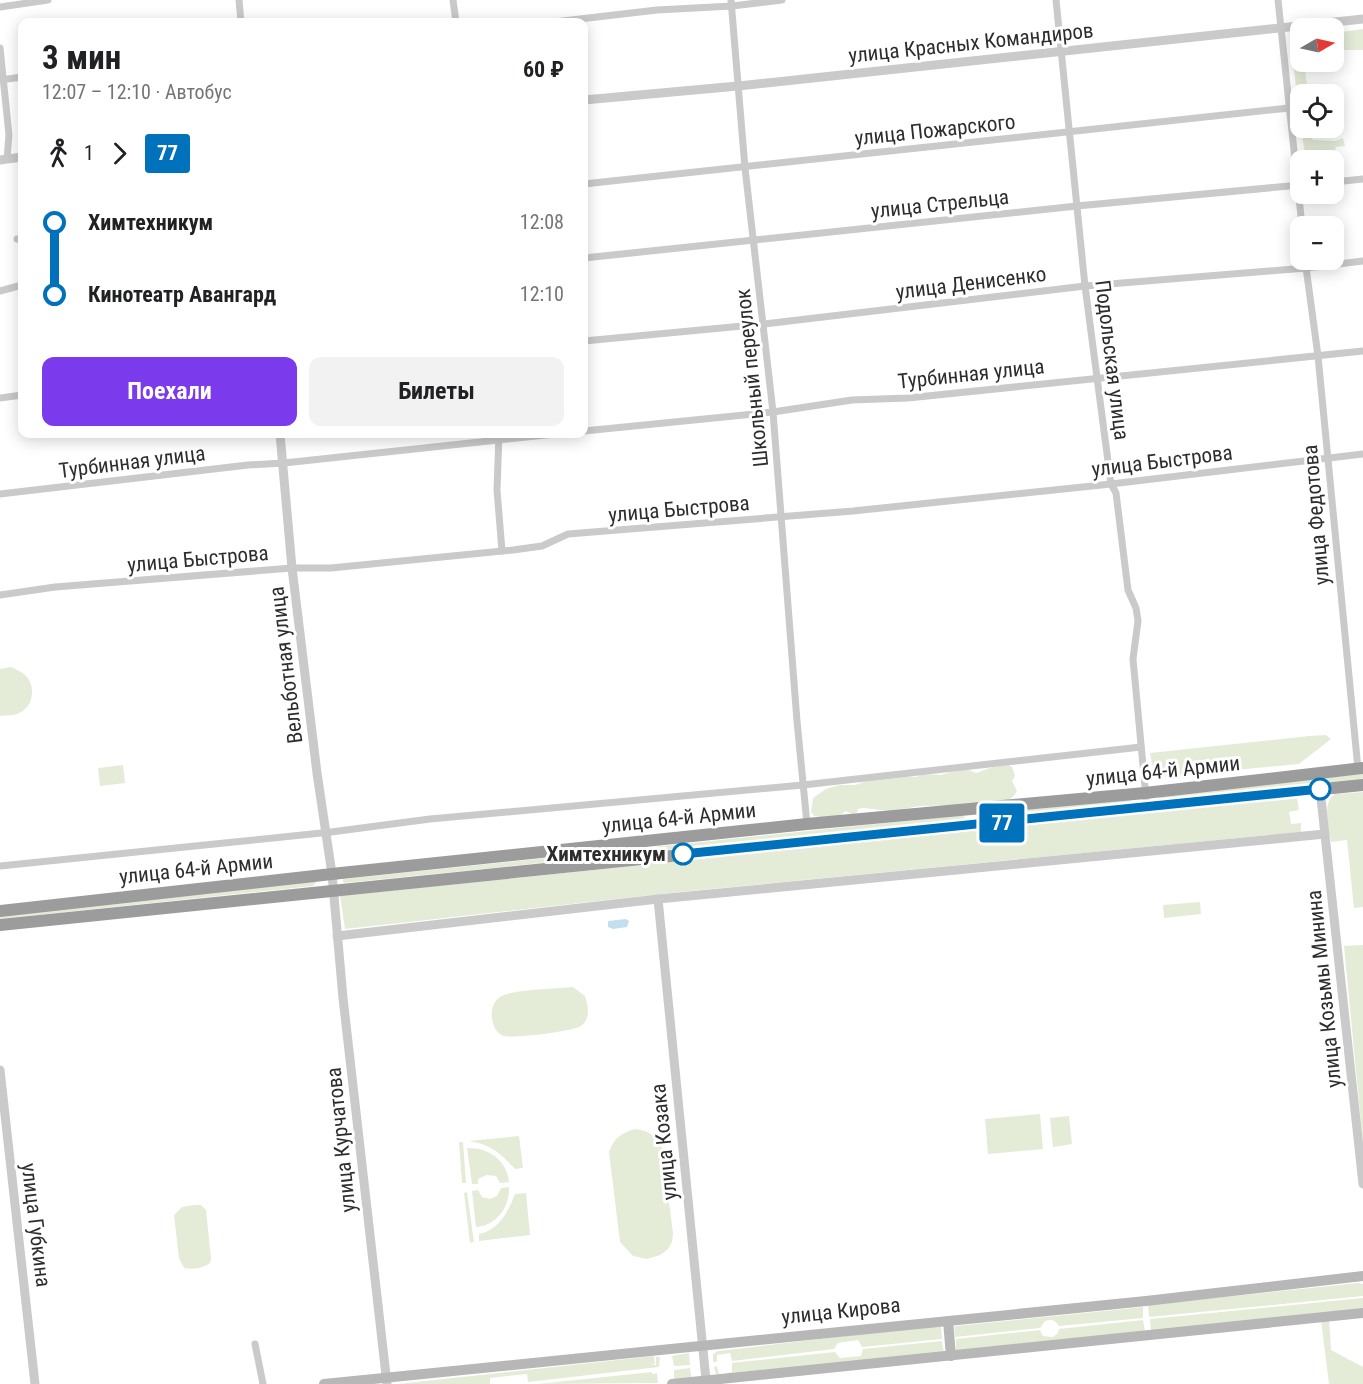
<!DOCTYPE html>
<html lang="ru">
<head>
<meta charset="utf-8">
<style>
	body { margin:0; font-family:"Roboto Condensed",sans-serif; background:#f2f2f2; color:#202124; height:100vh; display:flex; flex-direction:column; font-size:22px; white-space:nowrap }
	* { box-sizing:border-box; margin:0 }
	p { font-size:20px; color:#757577 }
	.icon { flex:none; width:33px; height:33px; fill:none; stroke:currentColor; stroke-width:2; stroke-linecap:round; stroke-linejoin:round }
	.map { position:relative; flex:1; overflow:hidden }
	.side { position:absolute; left:18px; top:18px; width:570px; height:420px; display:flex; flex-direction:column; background:#fff; border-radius:12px; box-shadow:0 3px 15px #0003 }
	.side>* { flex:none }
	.badge { padding:0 12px; border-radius:4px; font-size:21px; line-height:39px }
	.needle { width:39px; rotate:81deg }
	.buttons { position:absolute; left:1290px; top:18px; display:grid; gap:12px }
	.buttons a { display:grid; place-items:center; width:54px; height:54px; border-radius:12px; background:#fff; box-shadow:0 3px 15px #0003; font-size:30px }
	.map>.badge { position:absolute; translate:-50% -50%; box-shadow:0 0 0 3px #fff }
	.legs { display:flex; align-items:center; gap:9px; height:66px; padding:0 24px; font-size:20px }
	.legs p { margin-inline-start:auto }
	.summary { display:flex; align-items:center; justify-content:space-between; height:102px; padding:0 24px }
	h1 { font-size:33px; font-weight:700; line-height:45px }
	.primary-button { display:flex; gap:12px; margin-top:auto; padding:12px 24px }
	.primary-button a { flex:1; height:69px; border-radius:12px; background:#7c3aed; color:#fff; font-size:24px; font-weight:700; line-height:69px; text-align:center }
	.primary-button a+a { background:#f2f2f2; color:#202124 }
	ul { padding:0 24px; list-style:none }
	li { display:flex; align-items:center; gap:21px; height:72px; font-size:22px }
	li i { display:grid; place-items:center; width:9px; height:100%; margin:0 8px; background:currentColor }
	li i::after { content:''; width:15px; height:15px; margin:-8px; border:4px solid; border-radius:50%; background:#fff }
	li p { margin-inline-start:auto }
	li:first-child i { background:linear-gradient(#0000 50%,currentColor 0) }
	li:last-child i { background:linear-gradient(currentColor 50%,#0000 0) }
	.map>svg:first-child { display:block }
</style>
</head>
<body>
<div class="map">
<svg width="1363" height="1384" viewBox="0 0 1363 1384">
	<rect width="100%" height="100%" fill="#fff"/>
	<g fill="#e4ecd8">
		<polygon points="1363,29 1363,50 1334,50 1334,33"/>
		<polygon points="1300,40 1300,62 1304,62 1308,94 1300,94 1300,125 1291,41"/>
		<polygon points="1301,128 1314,128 1308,132 1313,140 1335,141 1343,138 1345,146 1336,147 1334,156 1342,162 1337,169 1334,170 1334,160 1306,160"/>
		<path d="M11 667C17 670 23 672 27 677 36 689 33 707 19 713 14 716 6 715 0 716V669Z"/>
		<polygon points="1326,735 1331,739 1299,764 1159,777 1154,774 1150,753 1309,736"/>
		<polygon points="123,765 125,783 100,786 98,768"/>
		<path d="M1008 765 1012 767 1015 776 1012 781 1017 791C1008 809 987 799 972 805L920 806 891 811 863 808 858 809 857 813 852 814 846 811 839 816H832L828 818 814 816 811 812 813 798 826 789 840 785H855L866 781 904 776 916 777 922 774 941 775 958 770H969L976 773 993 767Z"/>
		<polygon points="1363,774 1363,780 1158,800 1159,797 1163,795"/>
		<path d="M1363 792V907L1354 908 1347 840 1331 842C1330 828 1321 802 1335 794Z"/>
		<polygon points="1297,798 1299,810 1289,812 1291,824 1301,823 1301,832 670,893 345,929 340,896"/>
		<polygon points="1131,800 1130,803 999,816 997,814 997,812"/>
		<polygon points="962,815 965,817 962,820 345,883 343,882 343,879"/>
		<polygon points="315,881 316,883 313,886 0,919 0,915"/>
		<polygon points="1200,902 1201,914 1164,918 1163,905"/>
		<polygon points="1363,945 1363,1143 1344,946"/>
		<path d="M573 987 585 996C588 1006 591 1019 581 1026 575 1031 512 1039 504 1036 490 1032 487 1005 500 997 513 989 556 989 573 987Z"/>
		<polygon points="1040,1114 1043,1149 988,1154 985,1119"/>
		<polygon points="1069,1116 1072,1144 1053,1147 1050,1118"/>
		<path d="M636 1129C649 1131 657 1136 662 1147L673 1233 672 1242 668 1249 660 1255 647 1259 633 1256 620 1242 609 1152C614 1138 622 1132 636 1129Z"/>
		<path d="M519 1136 523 1168 515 1169C501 1154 491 1144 469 1141Z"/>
		<polygon points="459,1142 463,1142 466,1183 462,1183"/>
		<path d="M467 1148C488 1147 507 1160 509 1182L500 1183 496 1176 487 1175 478 1179V1184H472Z"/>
		<path d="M509 1187C510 1207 496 1226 476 1227L472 1191 478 1190 482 1197 490 1199 497 1196 501 1188Z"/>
		<polygon points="467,1192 474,1242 470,1243 464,1193"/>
		<path d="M526 1193 530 1235 479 1241V1234C499 1230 508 1212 515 1194Z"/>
		<path d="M195 1205H201L206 1210 211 1259 210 1263C203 1268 193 1270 184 1268L179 1258 174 1215 182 1207Z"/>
		<polygon points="1358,1283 1363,1284 1363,1296 1149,1317 1148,1305"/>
		<polygon points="1363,1298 1363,1310 1151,1332 1150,1319"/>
		<path d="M1143 1307V1318L1059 1326C1055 1320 1052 1319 1045 1321L1040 1328 955 1337 954 1327 956 1326Z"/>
		<polygon points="1329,1319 1331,1350 1363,1367 1363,1384 1329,1384 1321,1320"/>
		<polygon points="1143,1320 1145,1332 956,1350 956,1339 1040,1330 1043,1336 1053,1337 1058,1333 1059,1329"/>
		<polygon points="941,1325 942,1339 862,1347 858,1340 838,1343 834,1349 732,1361 730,1353 717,1355 717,1362 713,1362 713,1354 718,1351"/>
		<polygon points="942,1341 944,1354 716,1374 714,1367 717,1366 719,1374 732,1372 732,1363 835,1352 840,1358 861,1356 863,1349"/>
		<polygon points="689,1353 690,1365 674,1366 672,1356"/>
		<polygon points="654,1356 655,1364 651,1365 656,1365 656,1357 660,1357 659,1367 528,1382 527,1374 490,1378 490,1384 398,1384"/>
		<polygon points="690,1368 692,1379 674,1381 674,1370"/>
		<polygon points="652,1372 652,1374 657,1373 658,1383 538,1384"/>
	</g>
	<polygon fill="#c2dfee" points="626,919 629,921 627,927 613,929 608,927 608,921"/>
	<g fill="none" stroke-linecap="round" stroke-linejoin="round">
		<g stroke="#cacaca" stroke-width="7">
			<polyline points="239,0 241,22"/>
			<polyline points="453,0 456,22"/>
			<polyline points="731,0 745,168 773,412 797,721 807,824"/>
			<polyline points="1056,0 1085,286 1111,484 1116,493 1128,590 1136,608 1138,621 1133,659 1147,808"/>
			<polyline points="1278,0 1302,226"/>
			<polyline points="0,7 48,0"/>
			<polyline points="554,22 657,10 732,6 782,0"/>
			<polyline points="0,48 9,135 7,159"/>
			<polyline points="0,80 22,77"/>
			<polyline points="1334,182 1363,179"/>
			<polyline points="584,184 1289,108"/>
			<polyline points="17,239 22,239"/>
			<polyline points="584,258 1077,206 1300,185"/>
			<polyline points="1305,260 1318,356 1358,769"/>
			<polyline points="0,291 22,285"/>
			<polyline points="584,341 764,324 1085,286 1306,268 1363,261"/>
			<polyline points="0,398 22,395"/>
			<polyline points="584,431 773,412 852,400 908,398 1363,351"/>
			<polyline points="499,434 497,490 502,551"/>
			<polyline points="0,494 248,465 284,463 555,434"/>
			<polyline points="0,595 55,587 292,568 331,568 513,550 542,546 568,534 853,511 1111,484 1363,454"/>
			<polyline points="0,866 331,832 430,819 803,785 1141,747"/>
			<polyline points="255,1344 263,1384"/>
		</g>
		<g stroke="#cacaca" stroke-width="9">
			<polyline points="584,100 738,86 1363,19"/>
			<polyline points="0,160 22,157"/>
			<polyline points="280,434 292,568 317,773 332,874 343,998 387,1384"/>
			<polyline points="1320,789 1363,1184"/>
			<polyline points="658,899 706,1380"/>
			<polyline points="337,936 658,899 1325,834"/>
			<polyline points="0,1070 35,1384"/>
		</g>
		<g stroke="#b7b7b7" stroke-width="10">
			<polyline points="948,1321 951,1356"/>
			<polyline points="324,1384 1146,1301 1363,1276"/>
			<polyline points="672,1384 1363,1313"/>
		</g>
		<g stroke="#9c9c9c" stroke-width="12">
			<polyline points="0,911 341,873 807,824 1145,793 1363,768"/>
			<polyline points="0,925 1363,785"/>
		</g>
	</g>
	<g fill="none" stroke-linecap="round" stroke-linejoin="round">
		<defs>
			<polyline id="line-1" points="683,854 1320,789"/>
		</defs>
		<use href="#line-1" stroke="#fff" stroke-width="14"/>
		<use href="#line-1" stroke="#0072bc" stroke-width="9"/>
	</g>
	<g fill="#fff" stroke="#0072bc" stroke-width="3">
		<circle cx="1320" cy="789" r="10"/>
		<circle cx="683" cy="854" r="10"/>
	</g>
	<g text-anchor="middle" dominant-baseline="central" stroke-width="6" stroke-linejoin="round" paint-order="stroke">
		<g font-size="21" fill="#2d2d2d" stroke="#fff">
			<text transform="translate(971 43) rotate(-6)">улица Красных Командиров</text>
			<text transform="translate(935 130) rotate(-6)">улица Пожарского</text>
			<text transform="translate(940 204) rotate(-6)">улица Стрельца</text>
			<text transform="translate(971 283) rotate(-7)">улица Денисенко</text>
			<text transform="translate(1112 360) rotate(83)">Подольская улица</text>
			<text transform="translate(971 374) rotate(-6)">Турбинная улица</text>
			<text transform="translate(752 378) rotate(-96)">Школьный переулок</text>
			<text transform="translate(1162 461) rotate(-7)">улица Быстрова</text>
			<text transform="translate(132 462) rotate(-7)">Турбинная улица</text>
			<text transform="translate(679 509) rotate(-5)">улица Быстрова</text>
			<text transform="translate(1316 515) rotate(-95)">улица Федотова</text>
			<text transform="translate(198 559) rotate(-5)">улица Быстрова</text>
			<text transform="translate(286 665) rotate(-97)">Вельботная улица</text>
			<text transform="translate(1163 771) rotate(-6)">улица 64-й Армии</text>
			<text transform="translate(679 818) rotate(-6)">улица 64-й Армии</text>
			<text transform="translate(196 869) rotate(-6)">улица 64-й Армии</text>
			<text transform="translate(1324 989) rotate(-96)">улица Козьмы Минина</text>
			<text transform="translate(341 1140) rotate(-96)">улица Курчатова</text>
			<text transform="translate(664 1142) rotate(-96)">улица Козака</text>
			<text transform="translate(36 1225) rotate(83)">улица Губкина</text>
			<text transform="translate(841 1311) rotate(-6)">улица Кирова</text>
		</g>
		<g font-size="21" font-weight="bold" fill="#2d2d2d" stroke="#fff" text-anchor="end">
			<text x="666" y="854">Химтехникум</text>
		</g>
	</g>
</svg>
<div class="buttons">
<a><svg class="needle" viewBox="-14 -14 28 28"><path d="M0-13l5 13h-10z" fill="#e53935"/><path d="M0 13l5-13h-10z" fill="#757577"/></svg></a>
<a><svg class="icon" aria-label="locate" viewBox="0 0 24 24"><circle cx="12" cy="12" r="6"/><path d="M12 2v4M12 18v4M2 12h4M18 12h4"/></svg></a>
<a>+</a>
<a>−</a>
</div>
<b class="badge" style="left:1002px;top:823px;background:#0072bc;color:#fff">77</b>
<section class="side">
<div class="summary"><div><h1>3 мин</h1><p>12:07 – 12:10 · Автобус</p></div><b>60 ₽</b></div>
<div class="legs"><svg class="icon" aria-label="walk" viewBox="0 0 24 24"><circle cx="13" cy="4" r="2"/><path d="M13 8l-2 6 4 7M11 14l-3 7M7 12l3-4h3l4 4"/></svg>1<svg class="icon" aria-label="forward" viewBox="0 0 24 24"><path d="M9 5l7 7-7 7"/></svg><b class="badge" style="background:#0072bc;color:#fff">77</b></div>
<ul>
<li><i style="color:#0072bc"></i><b>Химтехникум</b><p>12:08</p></li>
<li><i style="color:#0072bc"></i><b>Кинотеатр Авангард</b><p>12:10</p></li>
</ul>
<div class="primary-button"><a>Поехали</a><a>Билеты</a></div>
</section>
</div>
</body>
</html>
